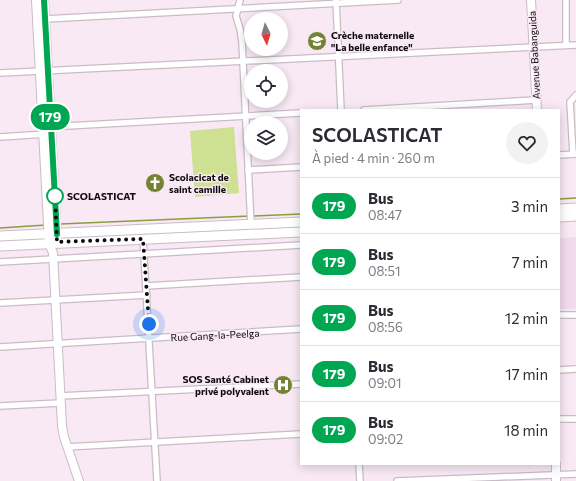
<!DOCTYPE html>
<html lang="fr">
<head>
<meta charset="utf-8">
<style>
	body { margin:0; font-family:Commissioner,sans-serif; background:#f2f2f3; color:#2b2b33; height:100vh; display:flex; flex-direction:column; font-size:15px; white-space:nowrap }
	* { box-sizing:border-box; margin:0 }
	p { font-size:13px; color:#7c7c81 }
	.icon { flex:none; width:22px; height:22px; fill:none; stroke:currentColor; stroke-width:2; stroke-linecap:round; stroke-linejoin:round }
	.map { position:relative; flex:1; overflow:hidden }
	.drawer { position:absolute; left:300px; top:109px; width:260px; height:356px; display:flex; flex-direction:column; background:#fff; border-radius:0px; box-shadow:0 2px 10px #0003 }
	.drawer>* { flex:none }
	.badge { padding:0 8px; border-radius:13px; font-size:14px; line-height:26px }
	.needle { width:26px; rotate:175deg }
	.buttons { position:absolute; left:244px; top:12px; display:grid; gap:8px }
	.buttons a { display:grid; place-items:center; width:44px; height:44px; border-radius:50%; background:#fff; box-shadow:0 2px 10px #0003; font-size:20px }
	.you { position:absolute; width:20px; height:20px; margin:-10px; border:3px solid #fff; border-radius:50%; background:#1a73e8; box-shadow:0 0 0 6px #1a73e833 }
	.map>.badge { position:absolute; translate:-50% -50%; box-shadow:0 0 0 2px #fff }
	.round { display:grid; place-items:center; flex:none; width:42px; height:42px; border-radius:21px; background:#f2f2f3 }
	.headline { display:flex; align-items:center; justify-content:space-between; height:68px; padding:0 12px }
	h1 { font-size:19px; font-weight:600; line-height:30px }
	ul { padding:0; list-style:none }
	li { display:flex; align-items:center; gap:12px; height:56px; padding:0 12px; border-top:1px solid #e1e1e2 }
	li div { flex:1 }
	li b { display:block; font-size:15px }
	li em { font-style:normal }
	li .badge { min-width:44px; font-weight:700; text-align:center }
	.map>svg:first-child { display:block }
</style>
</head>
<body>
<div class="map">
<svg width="576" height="481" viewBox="0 0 576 481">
	<rect width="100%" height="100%" fill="#f8e9f5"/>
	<polygon fill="#f1dbec" points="576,237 576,309 559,309 559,238"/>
	<polygon fill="#cee091" points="234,127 239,193 195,197 190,131"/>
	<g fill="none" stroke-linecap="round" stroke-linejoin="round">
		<g stroke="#8b9e3c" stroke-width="1.5">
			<polyline points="559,199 576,198"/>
			<polyline points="60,224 301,214"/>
			<polyline points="0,228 46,225"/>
		</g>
		<defs>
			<g id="street">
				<polyline points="240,0 236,16 240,29 242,42 251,225"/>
				<polyline points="336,0 341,110"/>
				<polyline points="566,0 566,45"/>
				<polyline points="45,19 398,0"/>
				<polyline points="0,73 576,45"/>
				<polyline points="364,110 536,100"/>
				<polyline points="49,127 301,113"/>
				<polyline points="0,137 46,134"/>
				<polyline points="573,154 570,102 576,95"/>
				<polyline points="559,155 576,154"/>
				<polyline points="248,170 301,167"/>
				<polyline points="143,239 157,481"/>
				<polyline points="0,262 301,245"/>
				<polyline points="146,286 301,277"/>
				<polyline points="0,303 147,295"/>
				<polyline points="559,315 576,315"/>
				<polyline points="0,347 301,329"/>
				<polyline points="559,370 576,369"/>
				<polyline points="60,396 301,384"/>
				<polyline points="0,406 60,403"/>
				<polyline points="559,419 576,419"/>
				<polyline points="67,447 301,434"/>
				<polyline points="359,464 360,481"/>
				<polyline points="397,481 576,474"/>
			</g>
			<g id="secondary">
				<polyline points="36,0 49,243 53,253 62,426 64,437 79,481"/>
				<polyline points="44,0 57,239"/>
				<polyline points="531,0 537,110"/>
				<polyline points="556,464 556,481"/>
			</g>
			<g id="primary">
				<polyline points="559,209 576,208"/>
				<polyline points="559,217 576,216"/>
				<polyline points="0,236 301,222"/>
				<polyline points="0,246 301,232"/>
			</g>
		</defs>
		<use href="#street" stroke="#cabcc7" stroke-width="8"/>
		<use href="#secondary" stroke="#cabcc7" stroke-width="10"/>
		<use href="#primary" stroke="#cabcc7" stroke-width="11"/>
		<use href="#street" stroke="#fff" stroke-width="5.5"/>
		<use href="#secondary" stroke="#fff" stroke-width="8"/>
		<use href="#primary" stroke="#fff" stroke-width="9"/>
	</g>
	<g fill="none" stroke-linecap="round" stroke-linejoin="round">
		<defs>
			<polyline id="line" points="44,0 57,234"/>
		</defs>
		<use href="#line" stroke="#fff" stroke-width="9"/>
		<use href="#line" stroke="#00a651" stroke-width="6"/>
		<polyline stroke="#100b0f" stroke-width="4" stroke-dasharray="0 7.2" points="55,196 57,242 143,239 149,324"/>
	</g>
	<defs>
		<symbol id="school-disc" viewBox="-11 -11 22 22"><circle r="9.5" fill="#748332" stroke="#f8e9f5"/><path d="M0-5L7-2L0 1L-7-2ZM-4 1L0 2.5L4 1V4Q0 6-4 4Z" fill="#fff"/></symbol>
		<symbol id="church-disc" viewBox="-11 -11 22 22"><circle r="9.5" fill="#748332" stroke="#f8e9f5"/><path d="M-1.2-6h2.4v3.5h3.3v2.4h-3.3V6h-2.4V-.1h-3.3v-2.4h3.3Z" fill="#fff"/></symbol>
		<symbol id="hospital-disc" viewBox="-11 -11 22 22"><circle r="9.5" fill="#748332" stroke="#f8e9f5"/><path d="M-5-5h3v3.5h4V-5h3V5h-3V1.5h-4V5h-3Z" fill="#fff"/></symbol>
	</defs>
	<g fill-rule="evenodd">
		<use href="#school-disc" x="306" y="30" width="22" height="22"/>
		<use href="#church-disc" x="144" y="172" width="22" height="22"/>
		<use href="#hospital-disc" x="272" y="374" width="22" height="22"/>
	</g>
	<circle fill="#fff" stroke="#00a651" stroke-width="2" cx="55" cy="196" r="8"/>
	<g text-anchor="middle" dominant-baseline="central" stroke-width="3" stroke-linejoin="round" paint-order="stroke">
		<g font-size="10" font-weight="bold" fill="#100b0f" stroke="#f8e9f5" text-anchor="start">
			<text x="331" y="35">Crèche maternelle<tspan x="331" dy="12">"La belle enfance"</tspan></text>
			<text x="169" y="177">Scolacicat de<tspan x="169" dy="12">saint camille</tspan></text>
			<text x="269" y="379" text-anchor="end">SOS Santé Cabinet<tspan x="269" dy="12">privé polyvalent</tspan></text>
		</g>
		<g font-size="10" fill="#100b0f" stroke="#f8e9f5">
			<text transform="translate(534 55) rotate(-93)">Avenue Babanguida</text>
			<text transform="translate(215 335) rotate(-3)">Rue Gang-la-Peelga</text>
		</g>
		<g font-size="10" font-weight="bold" fill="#100b0f" stroke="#f8e9f5" text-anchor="start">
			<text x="67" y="196">SCOLASTICAT</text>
		</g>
	</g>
</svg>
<div class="buttons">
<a><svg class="needle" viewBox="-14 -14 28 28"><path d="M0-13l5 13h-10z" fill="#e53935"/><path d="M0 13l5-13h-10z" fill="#7c7c81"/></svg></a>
<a><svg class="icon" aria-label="locate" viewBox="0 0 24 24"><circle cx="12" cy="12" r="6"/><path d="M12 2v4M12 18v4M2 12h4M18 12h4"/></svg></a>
<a><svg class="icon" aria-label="layers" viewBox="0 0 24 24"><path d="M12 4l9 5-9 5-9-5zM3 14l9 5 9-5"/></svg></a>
</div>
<div class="you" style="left:149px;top:324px"></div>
<b class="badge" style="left:50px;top:117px;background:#00a651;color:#fff">179</b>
<section class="drawer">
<div class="headline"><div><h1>SCOLASTICAT</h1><p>À pied · 4 min · 260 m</p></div><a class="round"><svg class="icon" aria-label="heart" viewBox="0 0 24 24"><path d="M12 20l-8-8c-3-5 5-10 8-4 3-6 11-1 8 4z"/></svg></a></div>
<ul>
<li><span class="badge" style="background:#00a651;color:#fff">179</span><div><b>Bus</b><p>08:47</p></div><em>3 min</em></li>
<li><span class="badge" style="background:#00a651;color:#fff">179</span><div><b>Bus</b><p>08:51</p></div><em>7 min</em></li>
<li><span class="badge" style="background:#00a651;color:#fff">179</span><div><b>Bus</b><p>08:56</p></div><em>12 min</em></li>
<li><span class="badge" style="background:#00a651;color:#fff">179</span><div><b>Bus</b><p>09:01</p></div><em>17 min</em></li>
<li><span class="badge" style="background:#00a651;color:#fff">179</span><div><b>Bus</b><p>09:02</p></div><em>18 min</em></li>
</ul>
</section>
</div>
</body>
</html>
